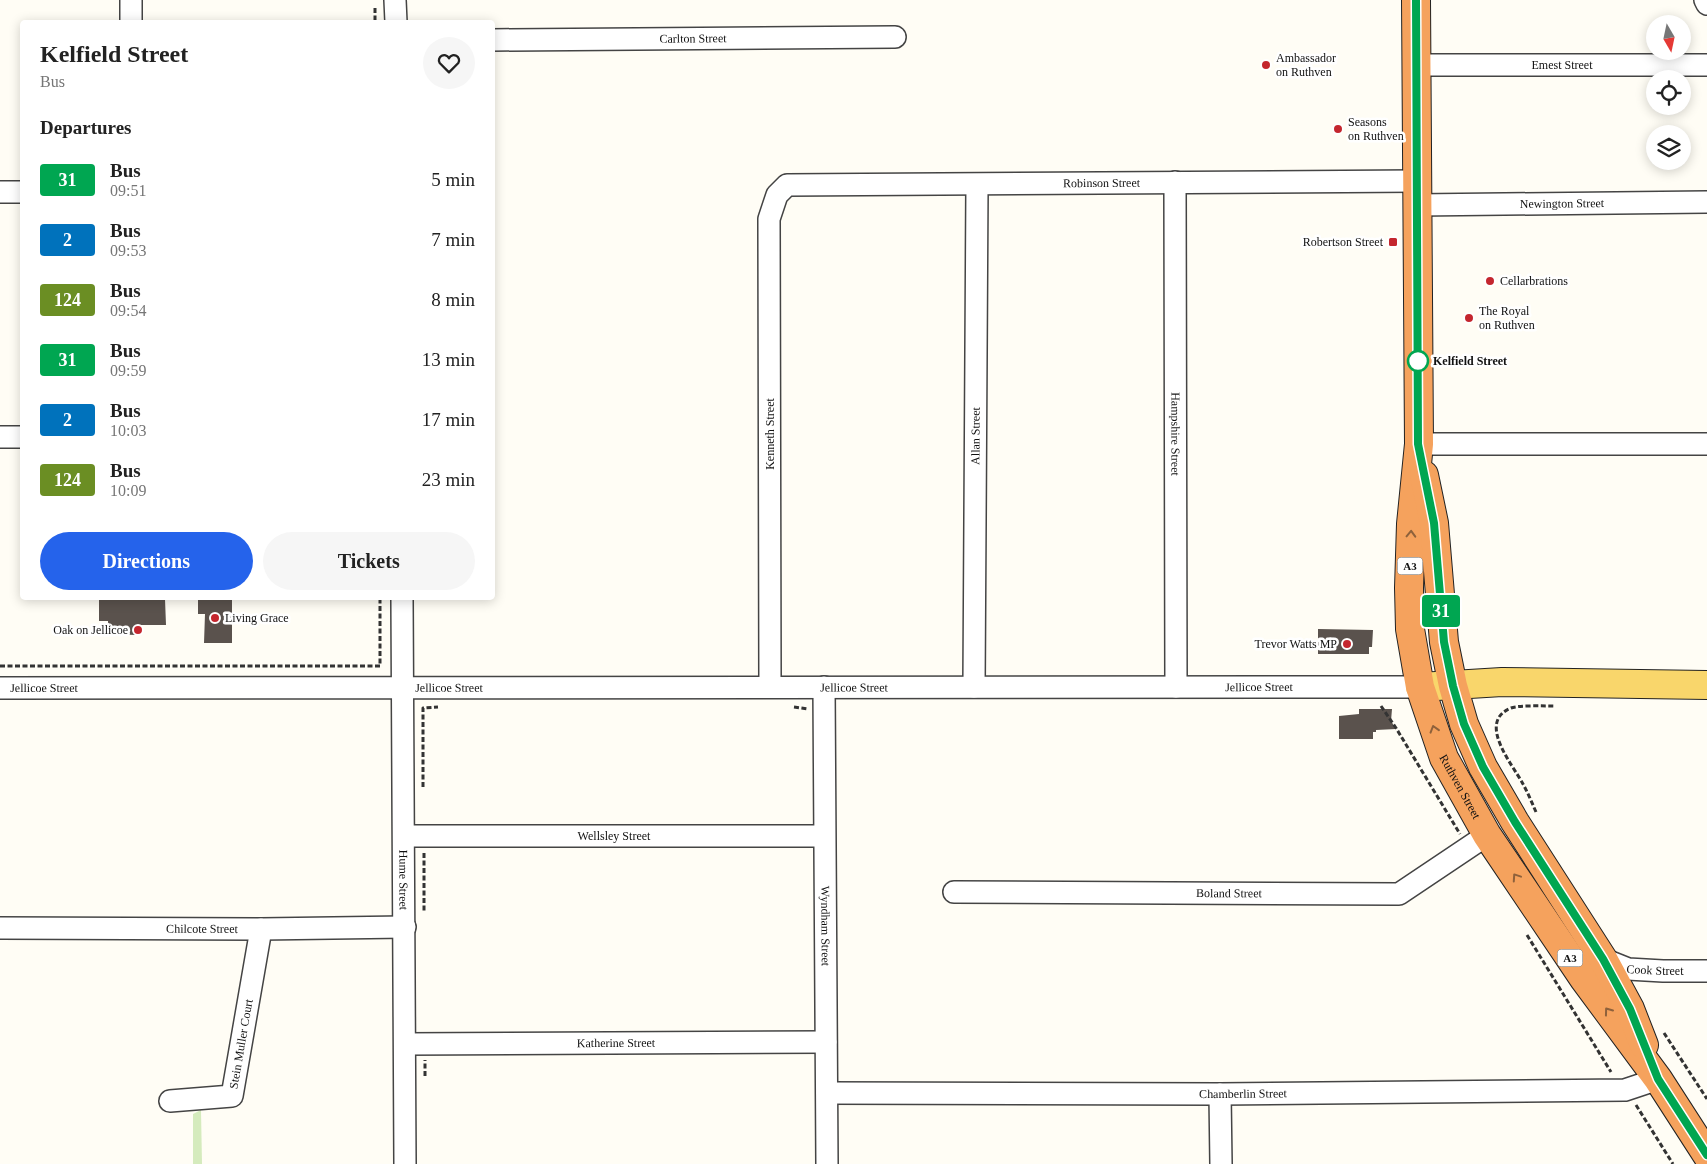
<!DOCTYPE html>
<html lang="en">
<head>
<meta charset="utf-8">
<style>
	body { margin:0; font-family:Georgia,serif; background:#f6f6f6; color:#222; height:100vh; display:flex; flex-direction:column; font-size:19px; white-space:nowrap }
	* { box-sizing:border-box; margin:0 }
	p { font-size:16px; color:#767676 }
	.icon { flex:none; width:28px; height:28px; fill:none; stroke:currentColor; stroke-width:2; stroke-linecap:round; stroke-linejoin:round }
	.map { position:relative; flex:1; overflow:hidden }
	.details { position:absolute; left:20px; top:20px; width:475px; height:580px; display:flex; flex-direction:column; background:#fff; border-radius:5px; box-shadow:0 2px 12px #0003 }
	.details>* { flex:none }
	.badge { padding:0 10px; border-radius:4px; font-size:18px; line-height:32px }
	.needle { width:32px; rotate:171deg }
	.controls { position:absolute; left:1646px; top:15px; display:grid; gap:10px }
	.controls a { display:grid; place-items:center; width:45px; height:45px; border-radius:50%; background:#fff; box-shadow:0 2px 12px #0003; font-size:25px }
	.map>.badge { position:absolute; translate:-50% -50%; box-shadow:0 0 0 2px #fff }
	h2 { padding:0 20px; font-size:19px; line-height:45px }
	.round { display:grid; place-items:center; flex:none; width:52px; height:52px; border-radius:26px; background:#f6f6f6 }
	.summary { display:flex; align-items:center; justify-content:space-between; height:85px; padding:0 20px }
	h1 { font-size:24px; font-weight:800; line-height:38px }
	.action { display:flex; gap:10px; margin-top:auto; padding:10px 20px }
	.action a { flex:1; height:58px; border-radius:30px; background:#2563eb; color:#fff; font-size:20px; font-weight:800; line-height:58px; text-align:center }
	.action a+a { background:#f6f6f6; color:#222 }
	ul { padding:0; list-style:none }
	li { display:flex; align-items:center; gap:15px; height:60px; padding:0 20px }
	li div { flex:1 }
	li b { display:block; font-size:19px }
	li em { font-style:normal }
	li .badge { min-width:55px; font-weight:700; text-align:center }
	.map>svg:first-child { display:block }
</style>
</head>
<body>
<div class="map">
<svg width="1707" height="1164" viewBox="0 0 1707 1164">
	<rect width="100%" height="100%" fill="#fffdf5"/>
	<polygon fill="#d5ebbd" points="201,1110 202,1164 193,1164 193,1114"/>
	<g fill="#5a524d">
		<polygon points="99,598 156,598 156,599 165,599 166,625 137,625 136,635 108,634 108,621 99,621"/>
		<polygon points="198,598 232,598 232,643 204,643 205,614 198,614"/>
		<polygon points="1318,629 1373,630 1372,647 1369,647 1369,654 1318,654"/>
		<polygon points="1359,709 1392,709 1391,721 1396,729 1376,730 1376,732 1373,732 1373,739 1339,739 1339,716 1359,714"/>
	</g>
	<g fill="none" stroke-linecap="round" stroke-linejoin="round">
		<defs>
			<g id="minor">
				<polyline points="131,0 131,22"/>
				<polyline points="395,0 396,22"/>
				<polyline points="1705,0 1707,4"/>
				<path id="s1" d="M492 40 895 37"/>
				<path id="s2" d="M1416 65H1707"/>
				<path id="s3" d="M1175 182 1176 687"/>
				<polyline points="0,192 22,192"/>
				<path id="s4" d="M1417 205 1707 202"/>
				<polyline points="0,437 22,437"/>
				<polyline points="1419,444 1707,444"/>
				<path id="s5" d="M402 598 405 1164"/>
				<path id="s6" d="M770 687 769 219 777 195 787 185 1417 181"/>
				<path id="s7" d="M824 687 827 1164"/>
				<path id="s8" d="M974 687 977 185"/>
				<path id="s9" d="M0 688 1420 687"/>
				<path id="s10" d="M404 836H824"/>
				<path id="s11" d="M954 892 1399 894 1487 835"/>
				<path id="s12" d="M0 928 261 929 405 927"/>
				<path id="s13" d="M1603 959 1628 969 1663 971H1707"/>
				<path id="s14" d="M405 1044 826 1042"/>
				<path id="s15" d="M827 1093 1220 1094 1625 1090 1658 1079"/>
				<polyline points="1220,1094 1221,1164"/>
				<path id="s16" d="M170 1101 232 1096 261 929"/>
			</g>
			<polyline id="major" points="1420,687 1502,682 1707,685"/>
			<g id="highway">
				<path id="s17" d="M1416 0 1419 444 1411 524 1409 588 1410 629 1420 687 1444 758 1487 835 1584 979 1658 1079 1707 1155"/>
				<polyline points="1424,475 1434,523 1444,642 1453,686 1464,724 1483,767 1515,822 1603,959 1630,1009 1644,1045"/>
			</g>
		</defs>
		<use href="#minor" stroke="#444" stroke-width="24"/>
		<use href="#major" stroke="#222" stroke-width="30"/>
		<use href="#highway" stroke="#222" stroke-width="30"/>
		<g stroke="#333" stroke-width="3" stroke-dasharray="5 2.5" stroke-linecap="butt">
			<polyline points="375,8 375,22"/>
			<polyline points="0,666 380,666 380,598"/>
			<polyline points="1381,706 1396,728 1460,834"/>
			<polyline points="794,707 808,709"/>
			<polyline points="423,787 423,708 438,707"/>
			<path d="M1536 812C1532 803 1528 793 1523 784 1513 765 1476 722 1511 708 1519 705 1544 706 1554 706"/>
			<polyline points="424,853 424,912"/>
			<polyline points="1527,935 1611,1072"/>
			<polyline points="1664,1033 1707,1099"/>
			<polyline points="425,1076 425,1060"/>
			<polyline points="1636,1105 1673,1164"/>
		</g>
		<use href="#minor" stroke="#fff" stroke-width="21"/>
		<use href="#major" stroke="#f9d66b" stroke-width="28"/>
		<use href="#highway" stroke="#f5a25d" stroke-width="28"/>
	</g>
	<defs><path id="oneway-chevron" d="M-2-3.5L2.5 0L-2 3.5" fill="none" stroke-width="1.6" stroke-linecap="round" stroke-linejoin="round" transform="scale(1.25)"/></defs>
	<g stroke="#8e613b">
		<use href="#oneway-chevron" transform="translate(1411 534) rotate(-88)"/>
		<use href="#oneway-chevron" transform="translate(1434 729) rotate(-107)"/>
		<use href="#oneway-chevron" transform="translate(1516 877) rotate(-124)"/>
		<use href="#oneway-chevron" transform="translate(1608 1011) rotate(-126)"/>
	</g>
	<g fill="none" stroke-linecap="round" stroke-linejoin="round">
		<defs>
			<polyline id="line" points="1416,0 1418,444 1434,523 1444,642 1453,686 1464,724 1483,767 1515,822 1603,959 1630,1009 1658,1079 1707,1155"/>
		</defs>
		<use href="#line" stroke="#fff" stroke-width="11"/>
		<use href="#line" stroke="#00a651" stroke-width="8"/>
	</g>
	<g fill="#c4262e" stroke="#fff" stroke-width="2">
		<circle cx="1266" cy="65" r="5"/>
		<circle cx="1338" cy="129" r="5"/>
		<rect x="1388" y="237" width="10" height="10" rx="2.5"/>
		<circle cx="1490" cy="281" r="5"/>
		<circle cx="1469" cy="318" r="5"/>
		<circle cx="215" cy="618" r="5"/>
		<circle cx="138" cy="630" r="5"/>
		<circle cx="1347" cy="644" r="5"/>
	</g>
	<circle fill="#fff" stroke="#00a651" stroke-width="2.5" cx="1418" cy="361" r="10"/>
	<g text-anchor="middle" dominant-baseline="central" stroke-width="5" stroke-linejoin="round" paint-order="stroke">
		<g fill="#fff" stroke="#585858" stroke-width="1">
			<rect x="1397.5" y="557.5" width="25" height="17" rx="4"/>
			<rect x="1557.5" y="949.5" width="25" height="17" rx="4"/>
		</g>
		<g font-size="11" font-weight="bold" fill="#111">
			<text x="1410" y="566">A3</text>
			<text x="1570" y="958">A3</text>
		</g>
		<g font-size="12" fill="#111" stroke="#fff">
			<text stroke="none"><textPath href="#s1" startOffset="201">Carlton Street</textPath></text>
			<text stroke="none"><textPath href="#s2" startOffset="146">Emest Street</textPath></text>
			<text stroke="none"><textPath href="#s6" startOffset="822">Robinson Street</textPath></text>
			<text stroke="none"><textPath href="#s4" startOffset="145">Newington Street</textPath></text>
			<text transform="translate(770 434) rotate(-90)">Kenneth Street</text>
			<text stroke="none"><textPath href="#s3" startOffset="252">Hampshire Street</textPath></text>
			<text stroke="none"><textPath href="#s8" startOffset="251">Allan Street</textPath></text>
			<text stroke="none"><textPath href="#s9" startOffset="449">Jellicoe Street</textPath></text>
			<text stroke="none"><textPath href="#s9" startOffset="854">Jellicoe Street</textPath></text>
			<text stroke="none"><textPath href="#s9" startOffset="1259">Jellicoe Street</textPath></text>
			<text stroke="none"><textPath href="#s9" startOffset="44">Jellicoe Street</textPath></text>
			<text stroke="none"><textPath href="#s17" startOffset="796">Ruthven Street</textPath></text>
			<text stroke="none"><textPath href="#s10" startOffset="210">Wellsley Street</textPath></text>
			<text stroke="none"><textPath href="#s5" startOffset="282">Hume Street</textPath></text>
			<text stroke="none"><textPath href="#s11" startOffset="275">Boland Street</textPath></text>
			<text stroke="none"><textPath href="#s7" startOffset="239">Wyndham Street</textPath></text>
			<text stroke="none"><textPath href="#s12" startOffset="202">Chilcote Street</textPath></text>
			<text stroke="none"><textPath href="#s13" startOffset="54">Cook Street</textPath></text>
			<text stroke="none"><textPath href="#s16" startOffset="115">Stein Muller Court</textPath></text>
			<text stroke="none"><textPath href="#s14" startOffset="211">Katherine Street</textPath></text>
			<text stroke="none"><textPath href="#s15" startOffset="416">Chamberlin Street</textPath></text>
		</g>
		<g font-size="12" fill="#111" stroke="#fff" text-anchor="start">
			<text x="1276" y="58">Ambassador<tspan x="1276" dy="14">on Ruthven</tspan></text>
			<text x="1348" y="122">Seasons<tspan x="1348" dy="14">on Ruthven</tspan></text>
			<text x="1383" y="242" text-anchor="end">Robertson Street</text>
			<text x="1500" y="281">Cellarbrations</text>
			<text x="1479" y="311">The Royal<tspan x="1479" dy="14">on Ruthven</tspan></text>
			<text x="225" y="618">Living Grace</text>
			<text x="128" y="630" text-anchor="end">Oak on Jellicoe</text>
			<text x="1337" y="644" text-anchor="end">Trevor Watts MP</text>
		</g>
		<g font-size="12" font-weight="bold" fill="#111" stroke="#fff" text-anchor="start">
			<text x="1433" y="361">Kelfield Street</text>
		</g>
	</g>
</svg>
<div class="controls">
<a><svg class="needle" viewBox="-14 -14 28 28"><path d="M0-13l5 13h-10z" fill="#e53935"/><path d="M0 13l5-13h-10z" fill="#767676"/></svg></a>
<a><svg class="icon" aria-label="locate" viewBox="0 0 24 24"><circle cx="12" cy="12" r="6"/><path d="M12 2v4M12 18v4M2 12h4M18 12h4"/></svg></a>
<a><svg class="icon" aria-label="layers" viewBox="0 0 24 24"><path d="M12 4l9 5-9 5-9-5zM3 14l9 5 9-5"/></svg></a>
</div>
<b class="badge" style="left:1441px;top:611px;background:#00a651;color:#fff">31</b>
<section class="details">
<div class="summary"><div><h1>Kelfield Street</h1><p>Bus</p></div><a class="round"><svg class="icon" aria-label="heart" viewBox="0 0 24 24"><path d="M12 20l-8-8c-3-5 5-10 8-4 3-6 11-1 8 4z"/></svg></a></div>
<h2>Departures</h2>
<ul>
<li><span class="badge" style="background:#00a651;color:#fff">31</span><div><b>Bus</b><p>09:51</p></div><em>5 min</em></li>
<li><span class="badge" style="background:#0072bc;color:#fff">2</span><div><b>Bus</b><p>09:53</p></div><em>7 min</em></li>
<li><span class="badge" style="background:#6b8e23;color:#fff">124</span><div><b>Bus</b><p>09:54</p></div><em>8 min</em></li>
<li><span class="badge" style="background:#00a651;color:#fff">31</span><div><b>Bus</b><p>09:59</p></div><em>13 min</em></li>
<li><span class="badge" style="background:#0072bc;color:#fff">2</span><div><b>Bus</b><p>10:03</p></div><em>17 min</em></li>
<li><span class="badge" style="background:#6b8e23;color:#fff">124</span><div><b>Bus</b><p>10:09</p></div><em>23 min</em></li>
</ul>
<div class="action"><a>Directions</a><a>Tickets</a></div>
</section>
</div>
</body>
</html>
